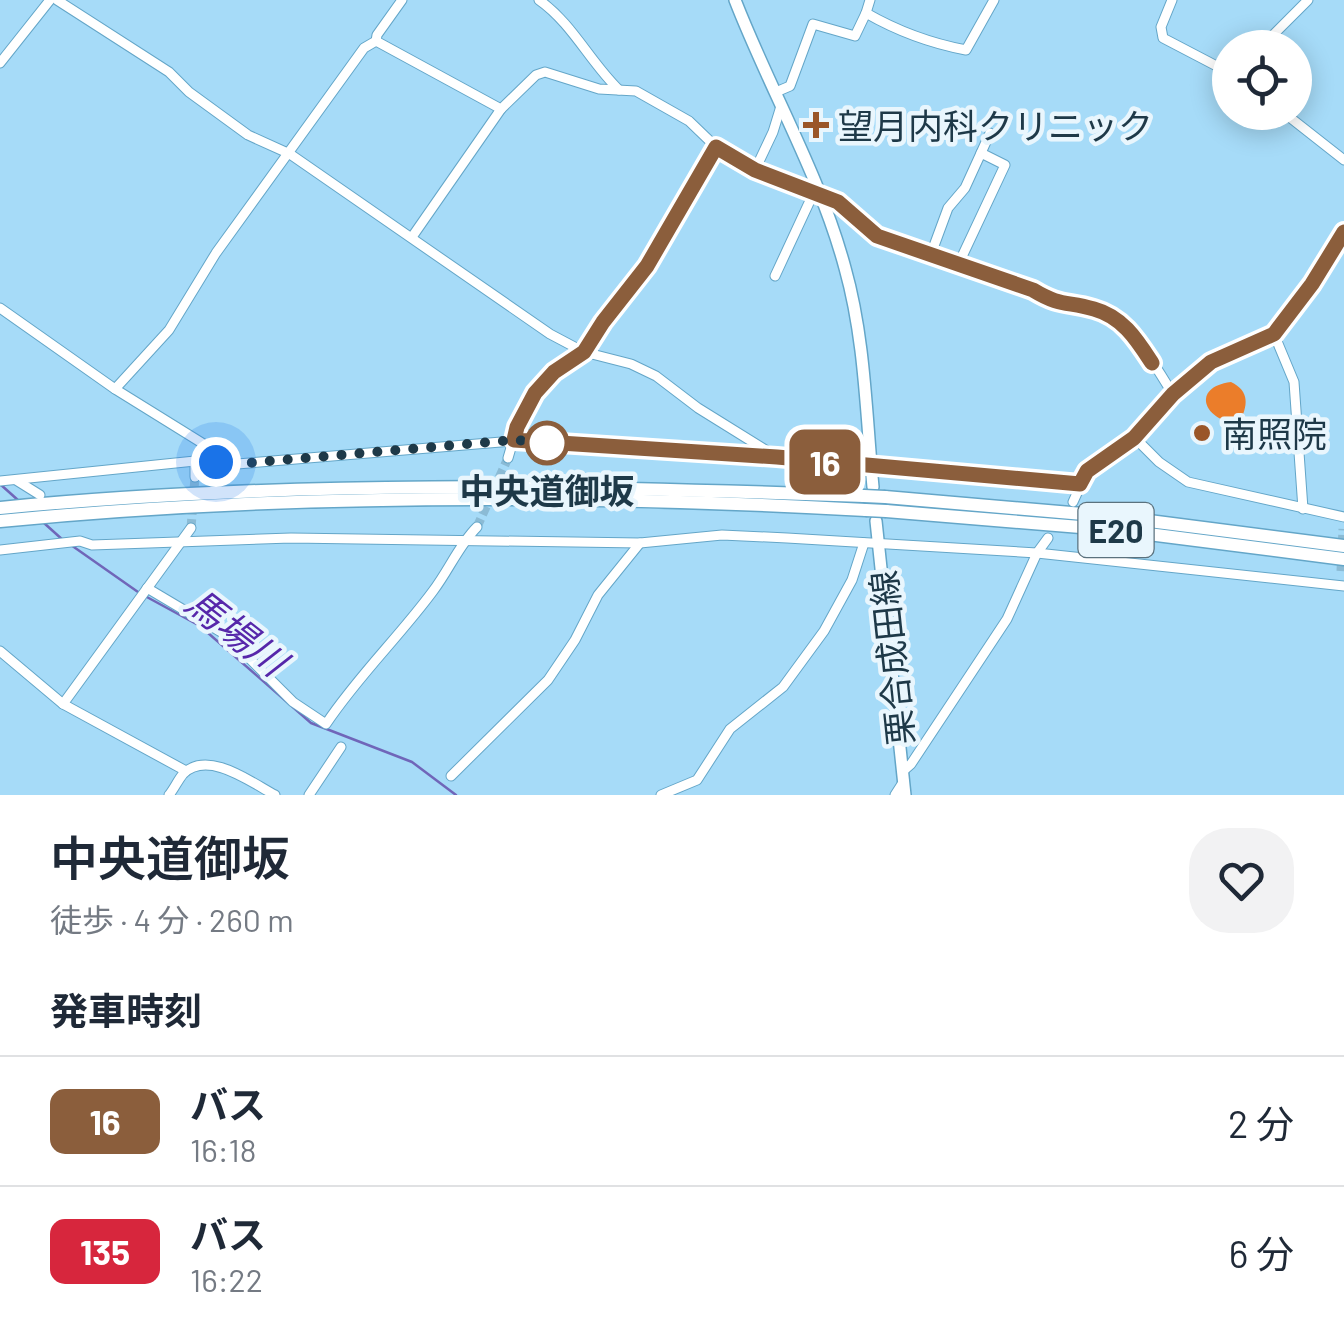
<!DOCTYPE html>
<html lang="ja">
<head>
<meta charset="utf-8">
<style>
	body { margin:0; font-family:Barlow,"Noto Sans JP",sans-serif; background:#f2f2f3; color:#1f2937; height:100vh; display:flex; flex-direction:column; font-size:38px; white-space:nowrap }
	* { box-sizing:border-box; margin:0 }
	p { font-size:32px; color:#747a83 }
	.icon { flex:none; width:55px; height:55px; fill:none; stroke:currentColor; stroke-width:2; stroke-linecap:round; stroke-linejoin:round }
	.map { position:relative; height:795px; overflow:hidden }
	.sheet { display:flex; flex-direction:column; background:#fff; flex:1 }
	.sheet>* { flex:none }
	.badge { padding:0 20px; border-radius:15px; font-size:35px; line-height:65px }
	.controls { position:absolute; left:1212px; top:30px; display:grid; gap:20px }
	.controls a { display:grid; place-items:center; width:100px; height:100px; border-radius:50%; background:#fff; box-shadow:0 5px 25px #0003; font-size:50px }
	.you { position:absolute; width:50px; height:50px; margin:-25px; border:8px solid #fff; border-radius:50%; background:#1a73e8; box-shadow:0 0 0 15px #1a73e833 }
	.map>.badge { position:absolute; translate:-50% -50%; box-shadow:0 0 0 5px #fff }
	h2 { padding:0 50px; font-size:38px; line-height:90px }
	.round { display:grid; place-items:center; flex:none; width:105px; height:105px; border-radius:40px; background:#f2f2f3 }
	.head { display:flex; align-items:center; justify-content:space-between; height:170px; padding:0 50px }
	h1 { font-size:48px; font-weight:600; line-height:75px }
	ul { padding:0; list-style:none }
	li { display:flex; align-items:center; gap:30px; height:130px; padding:0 50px; border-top:2px solid #e0e1e3 }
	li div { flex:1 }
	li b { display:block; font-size:38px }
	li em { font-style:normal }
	li .badge { min-width:110px; font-weight:700; text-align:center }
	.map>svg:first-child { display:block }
</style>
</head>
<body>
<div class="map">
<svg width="1344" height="795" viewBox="0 0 1344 795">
	<rect width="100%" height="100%" fill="#a6dbf8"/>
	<path fill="#eb7d2a" d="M1231 382C1250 391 1248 406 1239 423 1204 422 1190 387 1231 382Z"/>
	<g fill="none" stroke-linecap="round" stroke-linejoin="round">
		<g stroke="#7066b9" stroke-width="2.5">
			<polyline points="0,484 19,501"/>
			<polyline points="44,523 64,541"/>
			<polyline points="71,545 138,592"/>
			<polyline points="145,596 200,626 311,723 412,762 456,795"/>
		</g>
		<g stroke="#8bbbd5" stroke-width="9" stroke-dasharray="9 4.5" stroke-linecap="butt">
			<polyline points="477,527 508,458"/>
			<polyline points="191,528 195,477"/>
			<polyline points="1341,571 1343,529"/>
		</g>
		<defs>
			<g id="minor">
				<polyline points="57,0 169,72 189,92 248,135 290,154 550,334 584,352 631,364 656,376 698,408 772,454"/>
				<path d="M539 0C572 23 590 62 619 90"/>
				<path d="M870 0 866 13C899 32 929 43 966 50L994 0"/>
				<polyline points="1172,0 1161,27 1163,38 1230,73"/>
				<polyline points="376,41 501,109 536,75 545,72 599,89 636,91 689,121 716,147 755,170 773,132 781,106"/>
				<polyline points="1260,48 1308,0"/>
				<polyline points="0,63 50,0"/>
				<polyline points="776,92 790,86 813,24 855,36 866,13"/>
				<polyline points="1283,112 1344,160"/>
				<polyline points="981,153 990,133"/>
				<path d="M755 170 838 202 877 235 1033 290C1058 305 1067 302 1093 309 1133 319 1152 363 1173 394"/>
				<polyline points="412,237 501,109"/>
				<polyline points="931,254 948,208 965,188 981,153 1005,165 959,263"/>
				<polyline points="775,276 814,192"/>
				<polyline points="0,308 115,389 231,461"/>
				<polyline points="1274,334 1294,382 1303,509"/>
				<polyline points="115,389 169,330 216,253 364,48 376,41 377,35 402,0"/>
				<polyline points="1135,438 1159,462 1188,482 1344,517"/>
				<polyline points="508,458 517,427 535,393 554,372 584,352 603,322 647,266 716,147"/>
				<polyline points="195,461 195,477"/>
				<polyline points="16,480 40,495"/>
				<polyline points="0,481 195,461 237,464 514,441 777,457 1079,483"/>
				<polyline points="1073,502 1087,471 1103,457 1135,438 1173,394 1211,362 1274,334 1312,284 1344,232"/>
				<polyline points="0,550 80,541 92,545 291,538 640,543 722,535 787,538 1037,553 1344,586"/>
				<path d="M147 588 226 635 293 702 326 724C358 676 399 637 433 591 449 570 459 545 477 527"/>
				<polyline points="0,651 63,704 186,771"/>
				<polyline points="63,704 191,528"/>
				<polyline points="903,771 911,764 1007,619 1037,553 1048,538"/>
				<polyline points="451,776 548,680 575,640 598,595 640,543"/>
				<path d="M169 795C174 789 178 780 183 774 208 749 252 783 275 795"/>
				<polyline points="309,795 341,747"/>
				<polyline points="661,795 697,780 730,729 783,687 824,631 852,580 864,543"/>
				<polyline points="895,795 904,781"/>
			</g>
			<g id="major">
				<path d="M735 0C770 90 820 175 845 268 865 339 866 414 873 487"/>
				<polyline points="876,521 905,795"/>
			</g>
			<g id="highway">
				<polyline points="885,497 1118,517 1344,546"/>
				<path d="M0 508C287 480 576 485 864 496"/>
				<polyline points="886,511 1117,530 1344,559"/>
				<path d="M0 521C287 493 578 494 866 510"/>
			</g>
		</defs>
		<use href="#minor" stroke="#64a6c8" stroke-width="11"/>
		<use href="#major" stroke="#64a6c8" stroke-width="14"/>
		<use href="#highway" stroke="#64a6c8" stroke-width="15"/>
		<use href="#minor" stroke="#fff" stroke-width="9"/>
		<use href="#major" stroke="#fff" stroke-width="11"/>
		<use href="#highway" stroke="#fff" stroke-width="12"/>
		<defs>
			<g id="highway-bridge">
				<polyline points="864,496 885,497"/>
				<polyline points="866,510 886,511"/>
			</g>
		</defs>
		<use href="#highway-bridge" stroke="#64a6c8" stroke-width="15" stroke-linecap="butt"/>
		<use href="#highway-bridge" stroke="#fff" stroke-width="12"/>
	</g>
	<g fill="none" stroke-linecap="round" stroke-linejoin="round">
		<defs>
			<path id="line" d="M1152 363C1137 340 1123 317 1094 309 1067 301 1061 307 1033 290L877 236 838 202 755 170 716 147 647 266 603 322 584 352 554 372 535 393 517 427 514 440 777 457 1080 484 1087 471 1134 438 1173 394 1211 362 1274 334 1312 284 1344 232"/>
		</defs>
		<use href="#line" stroke="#fff" stroke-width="22"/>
		<use href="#line" stroke="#8b5e3c" stroke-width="15"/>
		<polyline stroke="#1e3948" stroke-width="10" stroke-dasharray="0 18" points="216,462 236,464 514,440 552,443 547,443"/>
	</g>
	<g fill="#9a5628" stroke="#e9f6fd" stroke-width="4">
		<path d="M811 110h10v10h10v10h-10v10h-10v-10h-10v-10h10z"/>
		<circle cx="1202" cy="433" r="10"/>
	</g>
	<circle fill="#fff" stroke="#8b5e3c" stroke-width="5" cx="547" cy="443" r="20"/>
	<g text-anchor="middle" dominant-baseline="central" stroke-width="9" stroke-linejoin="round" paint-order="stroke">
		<rect fill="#e9f6fd" stroke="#5b727e" stroke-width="2.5" x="1078.5" y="503" width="75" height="54" rx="8"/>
		<g font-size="32" font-weight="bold" fill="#1e3948">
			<text x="1116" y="530">E20</text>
		</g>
		<g font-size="35" fill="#1e3948" stroke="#e9f6fd" text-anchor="start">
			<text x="838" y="125">望月内科クリニック</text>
			<text x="1222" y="433">南照院</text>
		</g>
		<g font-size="35" font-weight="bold" fill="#1e3948" stroke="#e9f6fd">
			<text x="547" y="490">中央道御坂</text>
		</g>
		<g font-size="35" fill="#1e3948" stroke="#e9f6fd">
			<text transform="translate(891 658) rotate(-96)">栗合成田線</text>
		</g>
		<g font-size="38" font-style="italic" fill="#5627aa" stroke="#e9f6fd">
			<text transform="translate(237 631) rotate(38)">馬場川</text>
		</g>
	</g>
</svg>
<div class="controls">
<a><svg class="icon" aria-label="locate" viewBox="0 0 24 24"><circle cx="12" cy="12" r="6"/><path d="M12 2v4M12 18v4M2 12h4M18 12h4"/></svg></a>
</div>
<div class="you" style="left:216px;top:462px"></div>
<b class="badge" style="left:825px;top:462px;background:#8b5e3c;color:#fff">16</b>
</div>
<section class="sheet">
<div class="head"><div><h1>中央道御坂</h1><p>徒歩 · 4 分 · 260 m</p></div><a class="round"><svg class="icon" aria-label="heart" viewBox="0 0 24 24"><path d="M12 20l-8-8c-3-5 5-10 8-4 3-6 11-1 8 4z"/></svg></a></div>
<h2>発車時刻</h2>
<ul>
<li><span class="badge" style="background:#8b5e3c;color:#fff">16</span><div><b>バス</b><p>16:18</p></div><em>2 分</em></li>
<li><span class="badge" style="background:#d7263d;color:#fff">135</span><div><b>バス</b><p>16:22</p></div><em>6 分</em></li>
</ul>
</section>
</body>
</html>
